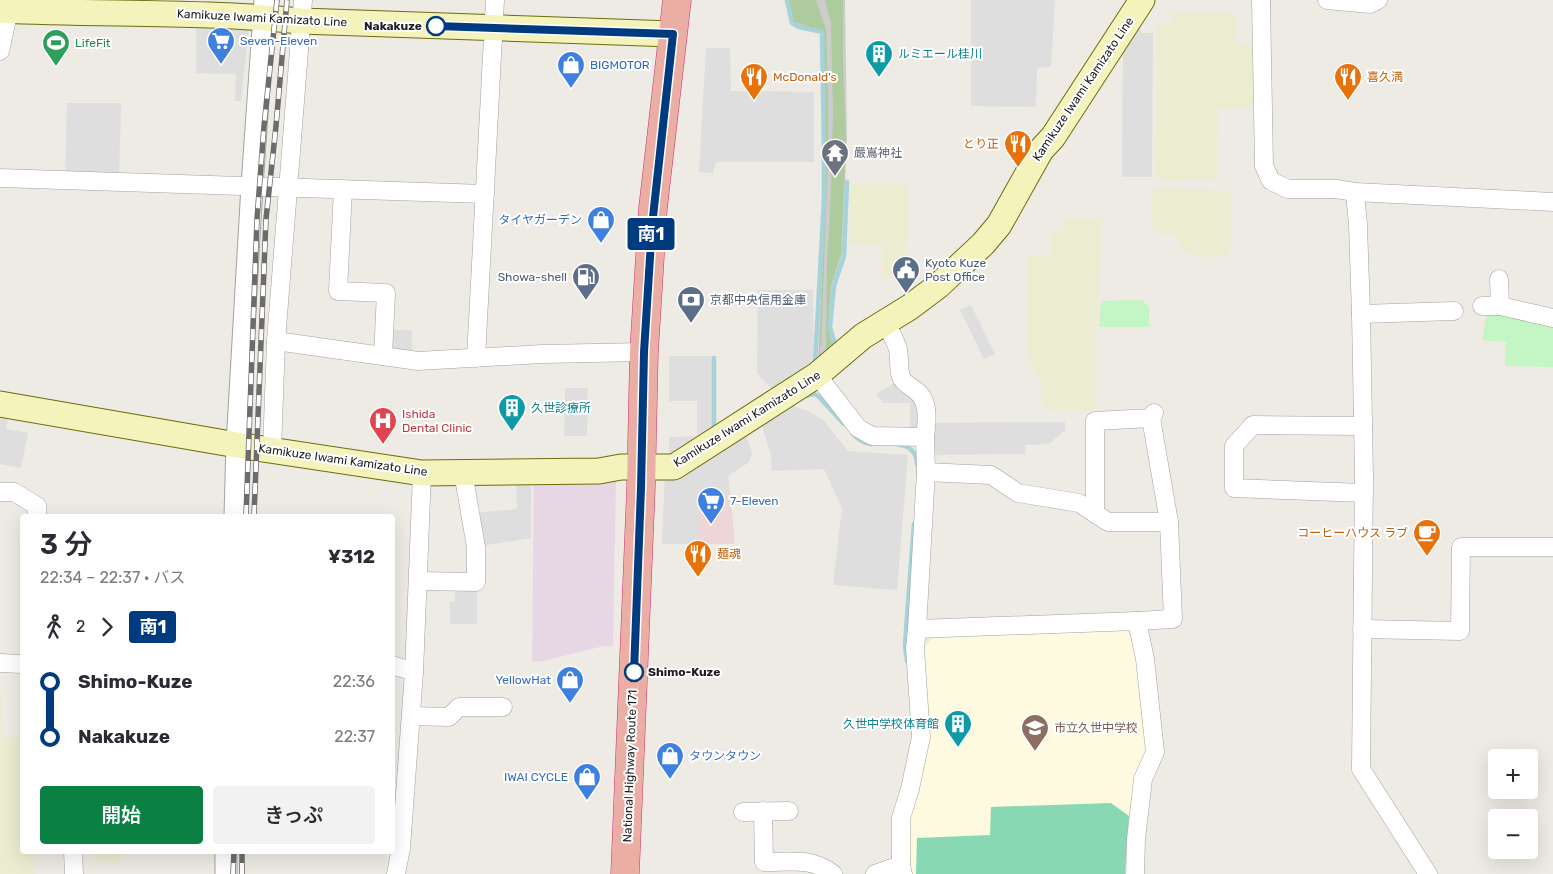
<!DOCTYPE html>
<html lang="ja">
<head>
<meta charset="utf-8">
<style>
	body { margin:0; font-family:Rubik,"Noto Sans JP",sans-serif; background:#f2f2f3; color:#2b2b33; height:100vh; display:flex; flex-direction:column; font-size:19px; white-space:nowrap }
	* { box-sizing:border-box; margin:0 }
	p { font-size:16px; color:#7c7c81 }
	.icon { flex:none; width:28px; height:28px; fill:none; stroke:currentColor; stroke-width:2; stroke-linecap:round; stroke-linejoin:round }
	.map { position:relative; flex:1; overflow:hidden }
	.drawer { position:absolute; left:20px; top:514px; width:375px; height:340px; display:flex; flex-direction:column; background:#fff; border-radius:5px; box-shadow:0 5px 20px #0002 }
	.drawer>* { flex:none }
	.badge { padding:0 10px; border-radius:4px; font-size:18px; line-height:32px }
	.fabs { position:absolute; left:1488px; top:749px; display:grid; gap:10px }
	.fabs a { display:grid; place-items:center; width:50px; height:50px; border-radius:5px; background:#fff; box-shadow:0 5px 20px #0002; font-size:25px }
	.map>.badge { position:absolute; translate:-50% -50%; box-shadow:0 0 0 2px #fff }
	.legs { display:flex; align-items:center; gap:8px; height:55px; padding:0 20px; font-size:16px }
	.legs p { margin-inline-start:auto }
	.summary { display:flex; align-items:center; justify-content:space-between; height:85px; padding:0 20px }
	h1 { font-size:28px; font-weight:600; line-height:38px }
	.primary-button { display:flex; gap:10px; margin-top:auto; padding:10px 20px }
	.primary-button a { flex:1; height:58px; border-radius:5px; background:#0b8043; color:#fff; font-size:20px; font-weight:600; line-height:58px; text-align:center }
	.primary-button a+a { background:#f2f2f3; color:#2b2b33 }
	ul { padding:0 20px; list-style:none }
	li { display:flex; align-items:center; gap:18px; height:55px; font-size:19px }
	li i { display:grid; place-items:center; width:8px; height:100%; margin:0 6px; background:currentColor }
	li i::after { content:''; width:12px; height:12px; margin:-6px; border:4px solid; border-radius:50%; background:#fff }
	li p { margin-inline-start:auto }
	li:first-child i { background:linear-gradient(#0000 50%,currentColor 0) }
	li:last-child i { background:linear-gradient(currentColor 50%,#0000 0) }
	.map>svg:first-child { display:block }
</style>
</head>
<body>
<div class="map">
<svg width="1553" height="874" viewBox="0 0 1553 874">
	<rect width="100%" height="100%" fill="#eeeae4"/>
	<polygon fill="#eed5d6" points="752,453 749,462 728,476 735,541 733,544 662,544 665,477"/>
	<polygon fill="#e7d7e5" points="534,478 616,478 613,646 604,646 543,661 532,662"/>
	<polygon fill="#fdfadf" points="1123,627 1135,640 1148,748 1131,874 908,874 906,820 920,652 936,634"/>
	<polygon fill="#ccc" points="788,0 845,0 847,138 842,254 832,286 828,327 833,344 818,357 825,198 823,32 793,23"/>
	<g fill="#ececd1">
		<polygon points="1171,12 1235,13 1235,44 1254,45 1253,108 1218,108 1217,180 1155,179 1157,24 1171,24"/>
		<rect x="849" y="183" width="58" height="60"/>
		<polygon points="1153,188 1232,191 1230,256 1200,257 1183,251 1177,234 1155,234 1151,218"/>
		<polygon points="1064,218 1102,218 1096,336 1095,409 1043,410 1040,379 1031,365 1028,347 1028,256 1052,256 1052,231 1064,232"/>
		<rect x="882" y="245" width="24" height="33"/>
		<polygon points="0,681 3,734 5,737 22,737 22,851 34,851 34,874 0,874"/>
		<polygon points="94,851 122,851 122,863 94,862"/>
	</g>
	<g fill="#adcb9c">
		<polygon points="789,0 816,0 826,30 828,88 828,157 821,345 820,346 820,355 819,356 825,198 823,31 794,22"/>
		<polygon points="825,0 843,0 843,65 846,138 841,255 831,285 828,327 832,344 826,350 827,264 831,191 833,111 831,23"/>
	</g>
	<g fill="#c4f5c4">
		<polygon points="1142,300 1149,307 1149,327 1099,327 1101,301"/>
		<polygon points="1487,312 1553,324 1553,367 1505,366 1506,342 1482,340"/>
	</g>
	<polygon fill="#88d8b3" points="1111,803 1129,816 1125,874 916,874 917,838 990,835 991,807"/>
	<g fill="#dedede">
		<polygon points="971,0 1055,0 1051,67 1037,68 1036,107 971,106"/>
		<polygon points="1136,23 1142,33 1153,33 1152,177 1122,177 1123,46"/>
		<polygon points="196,28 249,29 241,101 235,101 236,74 196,73"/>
		<polygon points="706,48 730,48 731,91 814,92 814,162 716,162 713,173 699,172"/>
		<polygon points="67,103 121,103 119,175 65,175"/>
		<polygon points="758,290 813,290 814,362 774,391 757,373"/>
		<polygon points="971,305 995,354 984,359 960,310"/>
		<polygon points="391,330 412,330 412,355 397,354 390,343"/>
		<polygon points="669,356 712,356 712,438 669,463 669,437 697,436 697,401 669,401"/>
		<polygon points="898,381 915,394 923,434 910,434 910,403 883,403 876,394"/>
		<polygon points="565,388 588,388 587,436 564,436"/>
		<polygon points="790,405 810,412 824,421 848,451 908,455 897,590 833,585 842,508 824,469 772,471 771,455 761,423"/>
		<polygon points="0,411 9,412 6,429 28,433 21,468 0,464"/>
		<polygon points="1065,422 1065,430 1049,444 1025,445 1025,454 933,455 932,423"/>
		<polygon points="744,430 752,453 751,456 746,464 728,476 730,495 711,495 711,492 703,492 703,495 699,495 698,544 662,544 665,477"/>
		<polygon points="516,479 531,479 531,538 481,546 473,513 517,509"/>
		<polygon points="455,588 477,588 477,624 450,624 450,602 455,602"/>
	</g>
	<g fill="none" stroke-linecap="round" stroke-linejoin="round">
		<g stroke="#a8d2d9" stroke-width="4.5">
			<polyline points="787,0 792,23 799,27 822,32 824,157 824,198 815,364"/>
			<polyline points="833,347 835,345 830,327 834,286 844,256 847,182"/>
			<polyline points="714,358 714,428 716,431"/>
			<polyline points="805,396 814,394 818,396 844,424"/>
			<path d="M853 434C859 440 863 443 871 444"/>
			<path d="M899 445C910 445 917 454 917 464"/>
			<polyline points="907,661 905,646 907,616 914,524"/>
		</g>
		<defs>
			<g id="minor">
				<polyline points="1261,0 1264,166 1271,181 1288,189 1336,189 1355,192 1553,202"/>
				<polyline points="1327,0 1370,4 1378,0"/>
				<polyline points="0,51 11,0"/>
				<polyline points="0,178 485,194"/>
				<polyline points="343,189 338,291 386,293 383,356"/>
				<polyline points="1355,192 1358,225 1361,314 1364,476 1361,769 1428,874"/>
				<polyline points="1499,279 1500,306"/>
				<polyline points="1482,306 1500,306 1553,318"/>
				<polyline points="1361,314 1454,311"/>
				<path d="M885 321C889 331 896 340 898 350 900 359 898 369 901 377 903 383 910 386 915 390 930 400 927 421 925 437"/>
				<polyline points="276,341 303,0"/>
				<polyline points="476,358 495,0"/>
				<polyline points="817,375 858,428 872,436 925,437 926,472 917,629 1137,621 1145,659 1155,752 1143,779 1136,839 1135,874"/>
				<polyline points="1363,426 1253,425 1234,446 1234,488 1364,493"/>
				<polyline points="272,450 276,341 418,361 542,354 644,352"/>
				<polyline points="926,472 991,475 1018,493 1079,503 1108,522 1169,522"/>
				<polyline points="0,492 14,492 37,506 37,516"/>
				<polyline points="1095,514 1095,421 1151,418 1154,413"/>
				<polyline points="418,581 476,582 476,547 463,472"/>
				<polyline points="1137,621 1173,619 1169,522 1151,418"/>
				<polyline points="1362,629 1460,631 1461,547 1553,547"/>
				<polyline points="0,663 22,664"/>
				<polyline points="392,665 414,672"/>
				<polyline points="411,716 449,717 459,707 503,707"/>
				<path d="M763 811 764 862C790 862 812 857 833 874"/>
				<polyline points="743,812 789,811"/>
				<polyline points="73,851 74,874"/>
				<polyline points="396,874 401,848 414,672 422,473"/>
				<polyline points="875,874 901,865"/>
				<polyline points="903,874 901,865 901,818 910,789 921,737 915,648 917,629"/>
			</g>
			<g id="tertiary">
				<polyline points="235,516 237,445 252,186 265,0"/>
				<polyline points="226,874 226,851"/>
			</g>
			<g id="secondary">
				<path d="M0 10C100 15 201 11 301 21L673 34"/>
				<polyline points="0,404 237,445 422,473 599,471 621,467 674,467 817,375 863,336 910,307 938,286 983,244 999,225 1041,150 1053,137 1142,0"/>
			</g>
			<polyline id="trunk" points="625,874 641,487 644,352 653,208 677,0"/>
		</defs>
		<use href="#minor" stroke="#a2a2a2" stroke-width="19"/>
		<use href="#tertiary" stroke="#a2a2a2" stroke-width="23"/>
		<use href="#secondary" stroke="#6a6d0c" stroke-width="27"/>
		<use href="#trunk" stroke="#cd3072" stroke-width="29"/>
		<use href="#minor" stroke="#fff" stroke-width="18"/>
		<use href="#tertiary" stroke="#fff" stroke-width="21"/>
		<use href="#secondary" stroke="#f5f3bc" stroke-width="25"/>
		<use href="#trunk" stroke="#eaaea4" stroke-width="28"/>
		<defs>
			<g id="rail">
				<polyline points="246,516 257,219 264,126 277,0"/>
				<polyline points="254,516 266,219 276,126 287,0"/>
				<polyline points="233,874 234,851"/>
				<polyline points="242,874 242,851"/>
			</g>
		</defs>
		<use href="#rail" stroke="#6c6c6c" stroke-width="5.5"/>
		<use href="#rail" stroke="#fff" stroke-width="4" stroke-dasharray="11" stroke-linecap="butt"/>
	</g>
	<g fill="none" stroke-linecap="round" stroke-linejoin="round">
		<defs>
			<polyline id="line-1" points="436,26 673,34 652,226 644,352 641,488 634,672"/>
		</defs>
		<use href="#line-1" stroke="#fff" stroke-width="11"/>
		<use href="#line-1" stroke="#003b80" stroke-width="8"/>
	</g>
	<defs>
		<symbol id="supermarket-pin" viewBox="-11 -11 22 30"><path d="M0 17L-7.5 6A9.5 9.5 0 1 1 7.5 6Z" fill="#3f7fe0" stroke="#fff"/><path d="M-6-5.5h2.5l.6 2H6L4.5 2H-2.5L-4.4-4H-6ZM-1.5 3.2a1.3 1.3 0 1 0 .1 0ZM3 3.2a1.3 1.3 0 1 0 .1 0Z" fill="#fff"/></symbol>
		<symbol id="stadium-pin" viewBox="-11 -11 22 30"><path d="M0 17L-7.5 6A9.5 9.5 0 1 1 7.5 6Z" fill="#2e9e5b" stroke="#fff"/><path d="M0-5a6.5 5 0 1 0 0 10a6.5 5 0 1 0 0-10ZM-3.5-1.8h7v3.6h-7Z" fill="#fff"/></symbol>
		<symbol id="building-pin" viewBox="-11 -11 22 30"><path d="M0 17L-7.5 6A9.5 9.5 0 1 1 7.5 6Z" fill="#0f9aa8" stroke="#fff"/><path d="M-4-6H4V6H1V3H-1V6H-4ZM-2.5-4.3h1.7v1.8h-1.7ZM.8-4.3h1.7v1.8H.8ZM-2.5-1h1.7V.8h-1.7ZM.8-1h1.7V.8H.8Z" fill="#fff"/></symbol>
		<symbol id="shop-pin" viewBox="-11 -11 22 30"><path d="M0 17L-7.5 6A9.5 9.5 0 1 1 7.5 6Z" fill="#3f7fe0" stroke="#fff"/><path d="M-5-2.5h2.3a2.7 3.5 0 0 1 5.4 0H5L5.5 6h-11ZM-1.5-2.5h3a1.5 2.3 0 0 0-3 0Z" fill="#fff"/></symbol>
		<symbol id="restaurant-pin" viewBox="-11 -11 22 30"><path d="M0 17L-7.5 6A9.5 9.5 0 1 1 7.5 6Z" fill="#e8710a" stroke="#fff"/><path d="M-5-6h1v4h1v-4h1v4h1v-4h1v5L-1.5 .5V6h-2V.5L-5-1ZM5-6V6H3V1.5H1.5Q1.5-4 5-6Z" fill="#fff"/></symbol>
		<symbol id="temple-pin" viewBox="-11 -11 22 30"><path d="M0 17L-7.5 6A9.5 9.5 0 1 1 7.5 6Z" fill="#6b7280" stroke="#fff"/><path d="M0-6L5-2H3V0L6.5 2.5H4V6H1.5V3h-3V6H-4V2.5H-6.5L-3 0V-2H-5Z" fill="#fff"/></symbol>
		<symbol id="civic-pin" viewBox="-11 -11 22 30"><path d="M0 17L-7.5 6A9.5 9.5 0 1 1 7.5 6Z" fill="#5c6f8a" stroke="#fff"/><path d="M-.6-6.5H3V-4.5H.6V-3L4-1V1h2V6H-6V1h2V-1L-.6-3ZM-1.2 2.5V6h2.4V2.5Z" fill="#fff"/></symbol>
		<symbol id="fuel-pin" viewBox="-11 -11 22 30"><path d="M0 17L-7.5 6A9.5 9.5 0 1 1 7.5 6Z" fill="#5c6f8a" stroke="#fff"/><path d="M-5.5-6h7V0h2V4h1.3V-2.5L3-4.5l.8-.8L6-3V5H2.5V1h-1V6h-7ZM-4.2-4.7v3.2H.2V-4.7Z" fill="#fff"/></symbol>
		<symbol id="bank-pin" viewBox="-11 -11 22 30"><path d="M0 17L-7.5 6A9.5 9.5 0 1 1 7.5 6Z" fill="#5c6f8a" stroke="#fff"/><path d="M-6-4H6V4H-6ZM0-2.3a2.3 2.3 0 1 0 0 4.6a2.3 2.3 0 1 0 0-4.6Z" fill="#fff"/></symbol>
		<symbol id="hospital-pin" viewBox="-11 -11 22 30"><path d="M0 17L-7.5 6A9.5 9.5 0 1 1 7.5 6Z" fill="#e0444e" stroke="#fff"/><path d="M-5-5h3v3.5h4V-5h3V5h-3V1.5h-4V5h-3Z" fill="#fff"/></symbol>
		<symbol id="cafe-pin" viewBox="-11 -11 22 30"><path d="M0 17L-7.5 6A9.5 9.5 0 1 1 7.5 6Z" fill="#e8710a" stroke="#fff"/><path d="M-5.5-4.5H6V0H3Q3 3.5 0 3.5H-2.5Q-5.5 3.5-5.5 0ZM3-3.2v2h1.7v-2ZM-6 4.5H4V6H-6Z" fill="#fff"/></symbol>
		<symbol id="school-pin" viewBox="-11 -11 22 30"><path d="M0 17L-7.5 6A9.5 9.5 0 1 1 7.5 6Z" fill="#8d6e63" stroke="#fff"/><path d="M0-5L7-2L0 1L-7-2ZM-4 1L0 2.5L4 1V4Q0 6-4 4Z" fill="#fff"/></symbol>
	</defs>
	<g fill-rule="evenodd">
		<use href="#supermarket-pin" x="205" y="25" width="32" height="43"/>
		<use href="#stadium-pin" x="40" y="27" width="32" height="43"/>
		<use href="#building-pin" x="863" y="38" width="32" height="43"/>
		<use href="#shop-pin" x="555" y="49" width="32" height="43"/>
		<use href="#restaurant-pin" x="738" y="61" width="32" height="43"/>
		<use href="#restaurant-pin" x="1332" y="61" width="32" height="43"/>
		<use href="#restaurant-pin" x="1002" y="128" width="32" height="43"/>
		<use href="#temple-pin" x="819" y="137" width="32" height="43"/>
		<use href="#shop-pin" x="585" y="204" width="32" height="43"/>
		<use href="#civic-pin" x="890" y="254" width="32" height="43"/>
		<use href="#fuel-pin" x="570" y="261" width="32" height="43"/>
		<use href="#bank-pin" x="675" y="284" width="32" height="43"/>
		<use href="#building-pin" x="496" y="392" width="32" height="43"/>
		<use href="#hospital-pin" x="367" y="405" width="32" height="43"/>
		<use href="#supermarket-pin" x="695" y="485" width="32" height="43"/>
		<use href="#cafe-pin" x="1411" y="517" width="32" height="43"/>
		<use href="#restaurant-pin" x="682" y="538" width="32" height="43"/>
		<use href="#shop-pin" x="554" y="664" width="32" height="43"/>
		<use href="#building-pin" x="942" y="708" width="32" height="43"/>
		<use href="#school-pin" x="1019" y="712" width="32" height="43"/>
		<use href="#shop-pin" x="654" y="740" width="32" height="43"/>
		<use href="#shop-pin" x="571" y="761" width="32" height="43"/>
	</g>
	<g fill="#fff" stroke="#003b80" stroke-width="2.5">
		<circle cx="436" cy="26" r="9"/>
		<circle cx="634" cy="672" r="9"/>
	</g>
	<g text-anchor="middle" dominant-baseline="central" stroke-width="4" stroke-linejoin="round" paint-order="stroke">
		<g font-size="12" fill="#1e1e1e" stroke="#fff">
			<text transform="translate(262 18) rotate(3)">Kamikuze Iwami Kamizato Line</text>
			<text transform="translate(1083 89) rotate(-56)">Kamikuze Iwami Kamizato Line</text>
			<text transform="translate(747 419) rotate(-32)">Kamikuze Iwami Kamizato Line</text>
			<text transform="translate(343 460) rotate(8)">Kamikuze Iwami Kamizato Line</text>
			<text transform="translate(630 766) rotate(-88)">National Highway Route 171</text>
		</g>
		<g font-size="12" font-weight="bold" fill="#1e1e1e" stroke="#fff" text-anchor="end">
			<text x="422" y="26">Nakakuze</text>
			<text x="648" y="672" text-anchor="start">Shimo-Kuze</text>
		</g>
		<g font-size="12" fill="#366cbe" stroke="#fff" text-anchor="start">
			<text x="240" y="41">Seven-Eleven</text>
			<text x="590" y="65">BIGMOTOR</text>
			<text x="582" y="220" text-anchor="end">タイヤガーデン</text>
			<text x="730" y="501">7-Eleven</text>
			<text x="551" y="680" text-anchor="end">YellowHat</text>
			<text x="689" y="756">タウンタウン</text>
			<text x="568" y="777" text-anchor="end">IWAI CYCLE</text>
		</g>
		<g font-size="12" fill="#27864d" stroke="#fff" text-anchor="start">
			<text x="75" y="43">LifeFit</text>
		</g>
		<g font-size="12" fill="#0d838f" stroke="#fff" text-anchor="start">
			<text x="898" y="54">ルミエール桂川</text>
			<text x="531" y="408">久世診療所</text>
			<text x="939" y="724" text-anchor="end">久世中学校体育館</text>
		</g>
		<g font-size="12" fill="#c56008" stroke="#fff" text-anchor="start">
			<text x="773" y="77">McDonald's</text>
			<text x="1367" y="77">喜久満</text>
			<text x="999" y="144" text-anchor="end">とり正</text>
			<text x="1408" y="533" text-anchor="end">コーヒーハウス ラブ</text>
			<text x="717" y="554">麺魂</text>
		</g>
		<g font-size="12" fill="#5b616d" stroke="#fff" text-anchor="start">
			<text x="854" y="153">嚴嶌神社</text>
		</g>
		<g font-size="12" fill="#4e5e75" stroke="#fff" text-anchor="start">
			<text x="925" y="263">Kyoto Kuze<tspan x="925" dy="14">Post Office</tspan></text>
			<text x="567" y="277" text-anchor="end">Showa-shell</text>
			<text x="710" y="300">京都中央信用金庫</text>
		</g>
		<g font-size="12" fill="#be3a42" stroke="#fff" text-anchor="start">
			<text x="402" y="414">Ishida<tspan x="402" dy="14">Dental Clinic</tspan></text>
		</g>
		<g font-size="12" fill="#785e54" stroke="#fff" text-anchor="start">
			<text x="1054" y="728">市立久世中学校</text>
		</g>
	</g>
</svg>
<div class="fabs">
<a>+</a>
<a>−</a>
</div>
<b class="badge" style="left:651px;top:234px;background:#003b80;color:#fff">南1</b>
<section class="drawer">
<div class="summary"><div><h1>3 分</h1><p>22:34 – 22:37 · バス</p></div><b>¥312</b></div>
<div class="legs"><svg class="icon" aria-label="walk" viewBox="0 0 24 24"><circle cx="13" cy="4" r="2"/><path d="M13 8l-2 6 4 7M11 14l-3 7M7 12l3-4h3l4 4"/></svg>2<svg class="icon" aria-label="forward" viewBox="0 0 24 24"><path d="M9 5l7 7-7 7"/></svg><b class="badge" style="background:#003b80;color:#fff">南1</b></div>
<ul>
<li><i style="color:#003b80"></i><b>Shimo-Kuze</b><p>22:36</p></li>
<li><i style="color:#003b80"></i><b>Nakakuze</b><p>22:37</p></li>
</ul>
<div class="primary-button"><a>開始</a><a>きっぷ</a></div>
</section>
</div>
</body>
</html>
